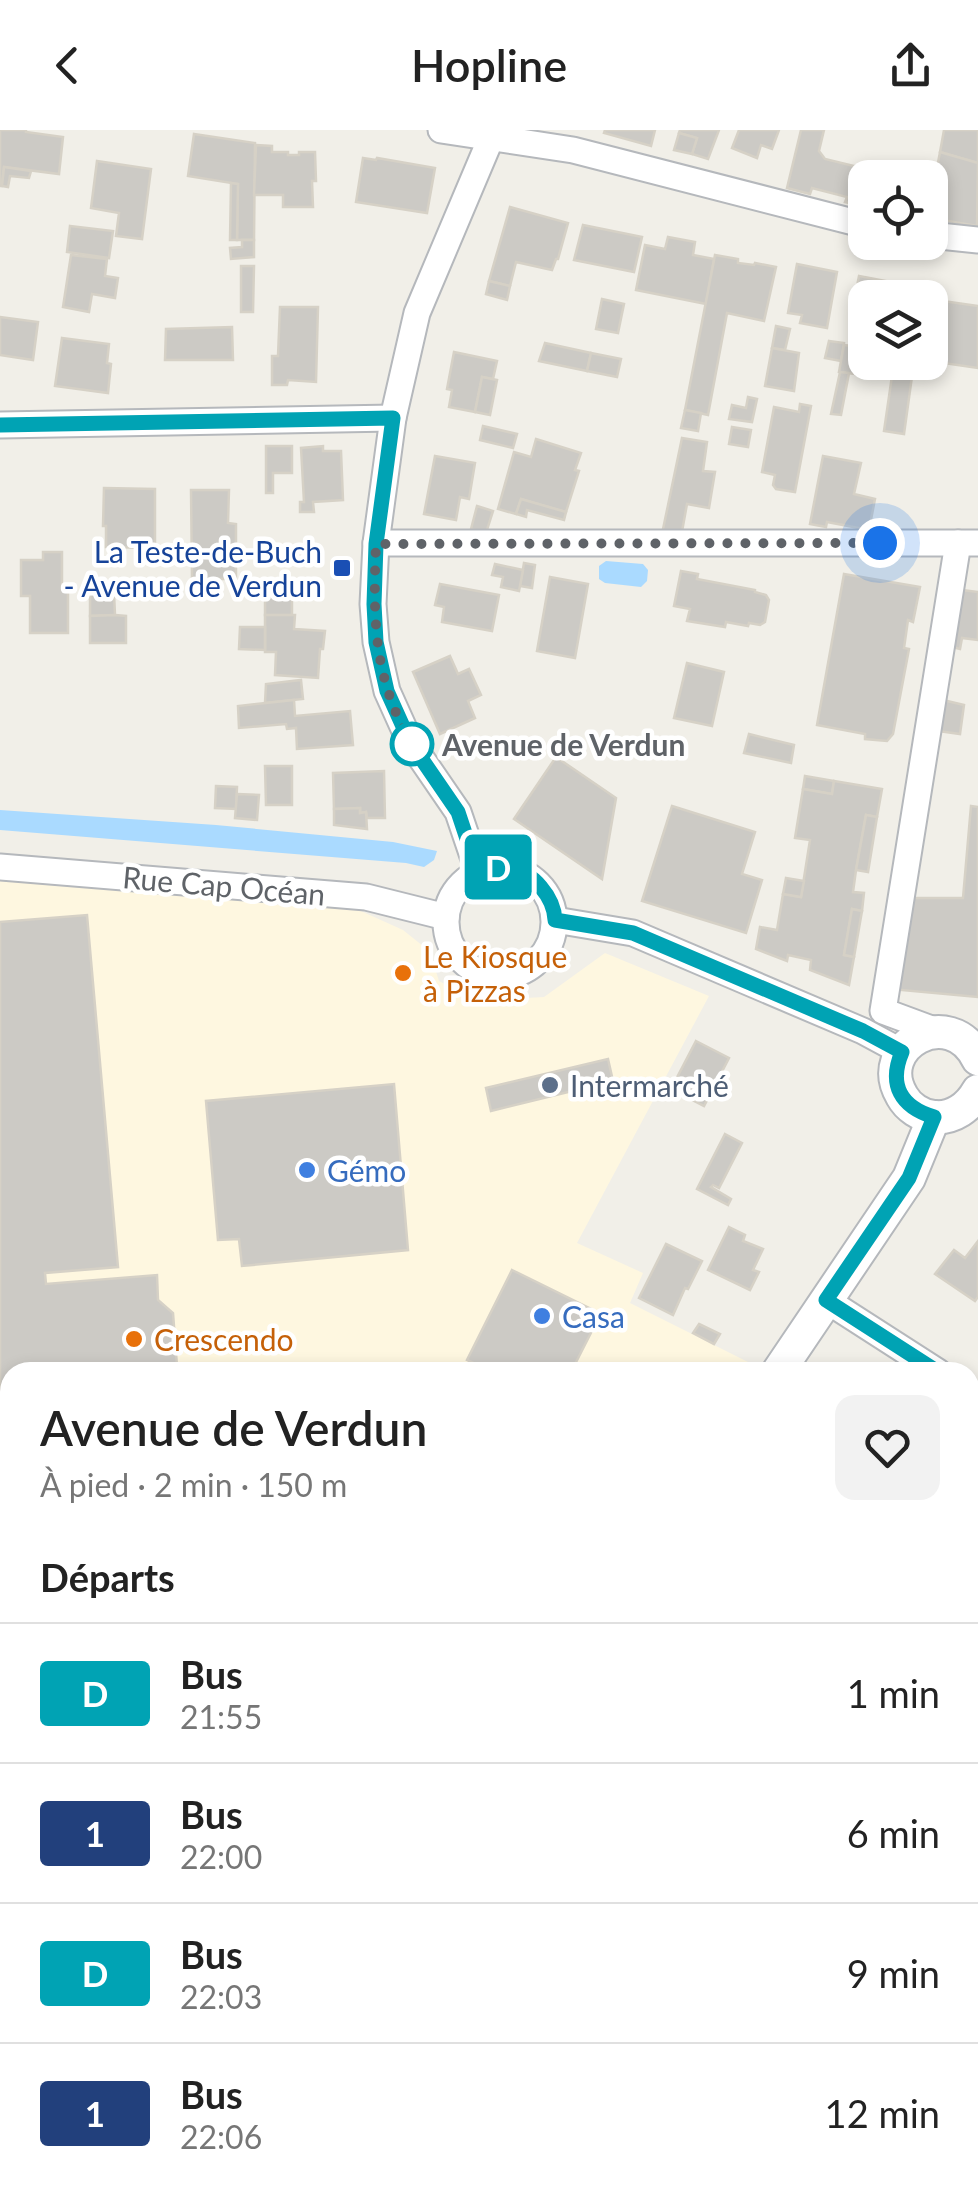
<!DOCTYPE html>
<html lang="fr">
<head>
<meta charset="utf-8">
<style>
	body { margin:0; font-family:Lato,sans-serif; background:#f2f2f2; color:#222; height:100vh; display:flex; flex-direction:column; font-size:38px; white-space:nowrap }
	* { box-sizing:border-box; margin:0 }
	p { font-size:32px; color:#767676 }
	.icon { flex:none; width:55px; height:55px; fill:none; stroke:currentColor; stroke-width:2; stroke-linecap:round; stroke-linejoin:round }
	.map { position:relative; flex:1; overflow:hidden }
	.drawer { position:absolute; left:0px; top:1232px; width:980px; height:842px; display:flex; flex-direction:column; background:#fff; border-radius:30px 30px 0 0; box-shadow:0 5px 15px #0003 }
	.drawer>* { flex:none }
	.badge { padding:0 20px; border-radius:8px; font-size:35px; line-height:65px }
	.fabs { position:absolute; left:848px; top:30px; display:grid; gap:20px }
	.fabs a { display:grid; place-items:center; width:100px; height:100px; border-radius:20px; background:#fff; box-shadow:0 5px 15px #0003; font-size:50px }
	.you { position:absolute; width:50px; height:50px; margin:-25px; border:8px solid #fff; border-radius:50%; background:#1a73e8; box-shadow:0 0 0 15px #1a73e833 }
	.map>.badge { position:absolute; translate:-50% -50%; box-shadow:0 0 0 5px #fff }
	h2 { padding:0 40px; font-size:38px; line-height:90px }
	.round { display:grid; place-items:center; flex:none; width:105px; height:105px; border-radius:20px; background:#f2f2f2 }
	.summary { display:flex; align-items:center; justify-content:space-between; height:170px; padding:0 40px }
	h1 { font-size:48px; font-weight:600; line-height:75px }
	ul { padding:0; list-style:none }
	li { display:flex; align-items:center; gap:30px; height:140px; padding:0 40px; border-top:2px solid #e0e0e0 }
	li div { flex:1 }
	li b { display:block; font-size:38px }
	li em { font-style:normal }
	li .badge { min-width:110px; font-weight:700; text-align:center }
	header { display:flex; justify-content:space-between; align-items:center; height:130px; padding:0 40px; background:#fff; font-size:45px; font-weight:600 }
	.map>svg:first-child { display:block }
</style>
</head>
<body>
<header><svg class="icon" aria-label="back" viewBox="0 0 24 24"><path d="M15 5l-7 7 7 7"/></svg>Hopline<svg class="icon" aria-label="share" viewBox="0 0 24 24"><path d="M12 15V3M7 8l5-5 5 5M5 13v7h14v-7"/></svg></header>
<div class="map">
<svg width="978" height="2074" viewBox="0 0 978 2074">
	<rect width="100%" height="100%" fill="#f1efe8"/>
	<polygon fill="#fef7e0" points="0,749 352,777 403,800 423,816 433,832 439,851 476,871 544,867 605,823 709,866 577,1113 643,1143 630,1173 760,1238 757,1242 10,1242 10,1744 0,1744"/>
	<g fill="#aadaff">
		<polygon points="606,431 643,434 648,440 647,451 641,457 605,453 599,449 599,436"/>
		<polygon points="0,680 216,695 393,712 437,721 434,730 424,737 406,733 0,700"/>
	</g>
	<g fill="none" stroke-linecap="round" stroke-linejoin="round">
		<polyline stroke="#aadaff" stroke-width="9" points="403,2074 404,2065"/>
	</g>
	<g fill="#cccac5" stroke="#d6d1c6" stroke-width="2.5">
		<polygon points="0,0 26,0 26,2 63,7 59,44 4,37 2,56 0,56"/>
		<polygon points="605,0 655,0 651,16 604,3"/>
		<polygon points="680,0 719,0 708,29 692,24 697,8 679,3"/>
		<polygon points="739,0 779,0 772,19 761,15 757,28 732,18"/>
		<polygon points="801,0 824,0 819,21 825,29 870,40 868,48 865,48 862,76 845,72 847,67 812,58 810,64 787,58"/>
		<polygon points="944,0 978,0 978,33 940,22"/>
		<polygon points="679,3 697,8 692,24 674,20"/>
		<polygon points="194,4 255,13 254,110 237,110 238,54 188,46"/>
		<polygon points="256,15 272,16 272,22 288,22 288,25 299,25 299,22 315,22 316,51 312,51 313,77 283,77 283,65 254,65"/>
		<polygon points="940,22 978,33 977,96 937,89 941,67 932,65"/>
		<polygon points="363,28 376,30 377,28 435,38 427,83 356,72"/>
		<polygon points="97,31 151,39 142,109 116,106 119,83 91,78"/>
		<polygon points="4,37 31,41 29,48 10,46 8,57 2,56"/>
		<polygon points="231,53 238,54 237,110 230,110"/>
		<polygon points="510,77 568,93 558,129 556,129 552,140 516,132 510,156 489,151"/>
		<polygon points="583,95 642,107 634,142 574,130"/>
		<polygon points="70,96 113,101 109,128 67,122"/>
		<polygon points="668,107 695,112 693,125 714,129 706,174 636,160 645,115 665,119"/>
		<polygon points="242,110 254,110 254,127 231,129 230,118 242,117"/>
		<polygon points="71,125 107,129 105,146 118,148 115,168 92,164 89,182 63,177"/>
		<polygon points="715,125 738,129 738,133 754,135 755,133 776,137 764,191 727,183 708,285 685,280"/>
		<polygon points="797,134 837,142 827,198 800,193 802,185 788,183"/>
		<polygon points="241,136 254,136 253,182 241,182"/>
		<polygon points="859,146 917,157 915,168 865,168 865,189 851,186"/>
		<polygon points="489,151 510,156 507,170 486,164"/>
		<polygon points="602,169 624,174 618,203 596,199"/>
		<polygon points="943,171 978,176 978,238 930,231"/>
		<polygon points="280,177 318,177 316,252 288,250 287,255 272,255 272,226 278,226"/>
		<polygon points="0,187 38,192 33,230 0,225"/>
		<polygon points="776,196 790,199 785,220 772,218"/>
		<polygon points="232,197 233,230 165,230 166,199"/>
		<polygon points="62,208 109,214 107,233 111,234 108,263 55,256"/>
		<polygon points="829,211 844,213 841,231 825,228"/>
		<polygon points="545,213 591,223 587,241 539,231"/>
		<polygon points="844,215 860,217 856,244 839,242"/>
		<polygon points="772,218 799,223 794,261 765,256"/>
		<polygon points="454,222 497,231 493,249 482,247 475,282 449,277 452,260 447,259"/>
		<polygon points="591,223 621,229 617,247 587,241"/>
		<polygon points="894,232 914,232 904,304 884,301"/>
		<polygon points="840,242 849,243 841,285 831,284"/>
		<polygon points="482,247 497,250 490,285 475,282"/>
		<polygon points="748,267 757,269 752,292 729,289 732,275 746,278"/>
		<polygon points="800,274 811,276 795,362 776,359 773,355 775,345 762,342 774,277 799,282"/>
		<polygon points="685,280 701,283 698,301 681,298"/>
		<polygon points="483,296 517,304 513,318 480,310"/>
		<polygon points="732,297 751,300 748,317 729,314"/>
		<polygon points="682,308 707,312 703,341 715,342 709,378 687,374 681,407 662,404"/>
		<polygon points="536,309 581,323 575,340 579,341 566,382 521,369 516,384 498,379 514,322 531,327"/>
		<polygon points="266,316 292,316 292,343 273,343 273,363 266,363"/>
		<polygon points="323,316 323,321 341,321 343,370 313,372 314,382 300,382 300,372 304,372 301,318"/>
		<polygon points="435,326 475,333 469,369 460,367 456,390 424,384"/>
		<polygon points="823,326 861,333 854,364 875,369 869,400 827,392 826,397 810,394"/>
		<polygon points="104,358 155,359 155,418 106,417 106,396 103,396"/>
		<polygon points="191,360 229,360 228,393 236,394 236,449 192,449"/>
		<polygon points="521,369 566,382 564,390 527,380 526,387 516,384"/>
		<polygon points="477,376 493,381 486,403 471,399"/>
		<polygon points="43,422 62,422 62,455 68,455 68,503 30,503 30,466 21,466 21,430 43,430"/>
		<polygon points="524,433 535,435 532,458 520,456"/>
		<polygon points="495,434 523,440 519,461 501,457 503,447 492,445"/>
		<polygon points="681,441 698,444 697,449 755,460 755,462 766,465 769,470 765,492 760,495 749,493 748,496 726,492 725,497 687,491 690,479 674,476"/>
		<polygon points="844,444 920,457 913,492 908,490 904,518 909,519 893,604 887,611 865,609 865,604 817,595"/>
		<polygon points="550,447 588,454 575,528 537,521"/>
		<polygon points="440,454 499,465 492,501 442,492 444,477 435,475"/>
		<polygon points="962,460 978,462 978,510 962,508 960,519 952,517"/>
		<polygon points="90,463 114,463 115,485 90,486"/>
		<polygon points="292,464 292,486 265,485 265,465"/>
		<polygon points="115,485 126,486 126,513 90,513 90,486"/>
		<polygon points="265,485 295,485 294,499 325,501 323,519 320,519 318,548 275,545 276,522 265,522"/>
		<polygon points="240,497 265,497 265,520 239,519"/>
		<polygon points="450,526 458,544 469,539 481,565 468,571 475,588 440,604 413,542"/>
		<polygon points="687,533 724,542 712,596 674,588"/>
		<polygon points="301,550 303,569 265,573 266,554"/>
		<polygon points="294,570 295,586 350,581 353,615 297,619 296,598 287,599 286,594 239,598 238,576"/>
		<polygon points="943,570 964,575 960,604 938,601"/>
		<polygon points="749,604 794,615 791,633 744,623"/>
		<polygon points="556,627 616,668 602,749 514,689"/>
		<polygon points="265,636 292,636 292,675 266,675"/>
		<polygon points="384,641 385,688 367,688 366,682 360,683 360,678 334,679 333,643"/>
		<polygon points="805,646 834,651 832,664 803,659"/>
		<polygon points="834,651 882,659 877,687 866,685 856,740 853,762 864,763 862,781 852,779 844,825 854,827 849,855 810,840 811,830 788,825 787,831 756,819 760,797 777,800 783,764 801,767 810,710 795,708 803,659 832,664"/>
		<polygon points="216,656 237,657 236,679 215,678"/>
		<polygon points="237,664 259,665 257,690 235,688"/>
		<polygon points="672,676 755,702 742,744 762,750 746,803 642,771"/>
		<polygon points="971,676 978,677 978,867 890,859 913,768 963,768"/>
		<polygon points="360,678 360,683 366,682 367,699 334,695 334,679"/>
		<polygon points="866,685 877,687 868,742 856,740"/>
		<polygon points="786,748 804,751 801,767 783,764"/>
		<polygon points="852,779 862,781 854,827 844,825"/>
		<polygon points="87,785 118,1137 45,1143 46,1154 157,1145 158,1170 173,1183 177,1236 172,1242 10,1242 10,1316 0,1324 0,792"/>
		<polygon points="696,911 729,928 704,976 671,959"/>
		<polygon points="608,929 613,951 491,981 486,958"/>
		<polygon points="394,954 408,1120 242,1136 239,1109 218,1110 206,971"/>
		<polygon points="725,1004 742,1013 719,1058 713,1055 711,1057 731,1069 728,1075 697,1059"/>
		<polygon points="729,1097 745,1105 743,1111 763,1119 753,1140 759,1142 750,1160 708,1140"/>
		<polygon points="978,1111 978,1167 975,1171 935,1144 954,1120 965,1128"/>
		<polygon points="666,1114 702,1131 688,1159 685,1158 673,1185 639,1168"/>
		<polygon points="512,1140 593,1180 597,1191 571,1242 492,1242 467,1230"/>
		<polygon points="699,1194 720,1204 714,1214 693,1203"/>
		<polygon points="970,1429 978,1429 978,1481 974,1481 971,1537"/>
		<polygon points="971,1593 978,1594 978,1647 970,1647"/>
		<polygon points="571,2066 572,2074 533,2074 532,2067"/>
	</g>
	<g fill="none" stroke-linecap="round" stroke-linejoin="round">
		<defs>
			<g id="minor">
				<polyline points="441,0 573,20 865,95"/>
				<polyline points="930,105 978,110"/>
				<polyline points="0,295 393,288"/>
				<polyline points="376,413 978,413"/>
				<polyline points="0,737 366,767 446,787"/>
				<circle cx="500" cy="792" r="54"/>
				<polyline points="478,741 458,682 410,612 387,561 376,512 373,474 376,413 393,288 417,183 491,8"/>
				<polyline points="555,790 633,803 863,901 902,922"/>
				<polyline points="937,901 883,881 958,413"/>
				<polyline points="826,1170 938,1242"/>
				<polyline points="970,1264 978,1269"/>
			</g>
			<g id="tertiary">
				<path d="M978 929C950 872 872 916 902 966 908 977 921 986 934 987 953 989 969 977 978 961"/>
				<polyline points="778,1242 909,1048 934,987"/>
				<polyline points="970,1839 978,1842"/>
			</g>
			<g id="primary">
				<polyline points="0,2039 10,2041"/>
				<polyline points="345,2065 351,2074"/>
				<polyline points="0,2071 13,2074"/>
			</g>
		</defs>
		<use href="#minor" stroke="#b5b8bc" stroke-width="29"/>
		<use href="#tertiary" stroke="#b5b8bc" stroke-width="36"/>
		<use href="#primary" stroke="#f2c960" stroke-width="44"/>
		<use href="#minor" stroke="#fff" stroke-width="25"/>
		<use href="#tertiary" stroke="#fff" stroke-width="32"/>
		<use href="#primary" stroke="#fff2af" stroke-width="40"/>
	</g>
	<g fill="none" stroke-linecap="round" stroke-linejoin="round">
		<defs>
			<path id="line" d="M0 295 393 288 376 414 374 474 376 512 387 561 410 612 458 682 478 742C489 739 499 736 510 738 533 742 554 767 555 790L633 803 863 901 902 922C888 955 901 977 934 987L909 1048 826 1170 938 1242"/>
		</defs>
		<use href="#line" stroke="#fff" stroke-width="22"/>
		<use href="#line" stroke="#00a3b4" stroke-width="15"/>
		<path stroke="#5f6368" stroke-width="10" stroke-dasharray="0 18" d="M412 614C373 549 373 487 376 414L880 413"/>
	</g>
	<rect fill="#1a4fb4" stroke="#fff" stroke-width="4" x="332" y="428" width="20" height="20" rx="5"/>
	<circle fill="#fff" stroke="#00a3b4" stroke-width="5" cx="412" cy="614" r="20"/>
	<g fill="#e8710a" stroke="#fff" stroke-width="4">
		<circle cx="403" cy="843" r="10"/>
		<circle cx="134" cy="1209" r="10"/>
	</g>
	<circle fill="#5c6f8a" stroke="#fff" stroke-width="4" cx="550" cy="955" r="10"/>
	<g fill="#3f7fe0" stroke="#fff" stroke-width="4">
		<circle cx="307" cy="1040" r="10"/>
		<circle cx="542" cy="1186" r="10"/>
	</g>
	<g text-anchor="middle" dominant-baseline="central" stroke-width="9" stroke-linejoin="round" paint-order="stroke">
		<g font-size="30" fill="#164399" stroke="#fff" text-anchor="end">
			<text x="322" y="421">La Teste-de-Buch<tspan x="322" dy="34">- Avenue de Verdun</tspan></text>
		</g>
		<g font-size="30" font-weight="bold" fill="#5f6368" stroke="#fff" text-anchor="start">
			<text x="442" y="614">Avenue de Verdun</text>
		</g>
		<g font-size="30" fill="#5f6368" stroke="#fff">
			<text transform="translate(224 755) rotate(5)">Rue Cap Océan</text>
		</g>
		<g font-size="30" fill="#c56008" stroke="#fff" text-anchor="start">
			<text x="423" y="826">Le Kiosque<tspan x="423" dy="34">à Pizzas</tspan></text>
			<text x="154" y="1209">Crescendo</text>
		</g>
		<g font-size="30" fill="#4e5e75" stroke="#fff" text-anchor="start">
			<text x="570" y="955">Intermarché</text>
		</g>
		<g font-size="30" fill="#366cbe" stroke="#fff" text-anchor="start">
			<text x="327" y="1040">Gémo</text>
			<text x="562" y="1186">Casa</text>
		</g>
	</g>
</svg>
<div class="fabs">
<a><svg class="icon" aria-label="locate" viewBox="0 0 24 24"><circle cx="12" cy="12" r="6"/><path d="M12 2v4M12 18v4M2 12h4M18 12h4"/></svg></a>
<a><svg class="icon" aria-label="layers" viewBox="0 0 24 24"><path d="M12 4l9 5-9 5-9-5zM3 14l9 5 9-5"/></svg></a>
</div>
<div class="you" style="left:880px;top:413px"></div>
<b class="badge" style="left:498px;top:737px;background:#00a3b4;color:#fff">D</b>
<section class="drawer">
<div class="summary"><div><h1>Avenue de Verdun</h1><p>À pied · 2 min · 150 m</p></div><a class="round"><svg class="icon" aria-label="heart" viewBox="0 0 24 24"><path d="M12 20l-8-8c-3-5 5-10 8-4 3-6 11-1 8 4z"/></svg></a></div>
<h2>Départs</h2>
<ul>
<li><span class="badge" style="background:#00a3b4;color:#fff">D</span><div><b>Bus</b><p>21:55</p></div><em>1 min</em></li>
<li><span class="badge" style="background:#22407c;color:#fff">1</span><div><b>Bus</b><p>22:00</p></div><em>6 min</em></li>
<li><span class="badge" style="background:#00a3b4;color:#fff">D</span><div><b>Bus</b><p>22:03</p></div><em>9 min</em></li>
<li><span class="badge" style="background:#22407c;color:#fff">1</span><div><b>Bus</b><p>22:06</p></div><em>12 min</em></li>
</ul>
</section>
</div>
</body>
</html>
